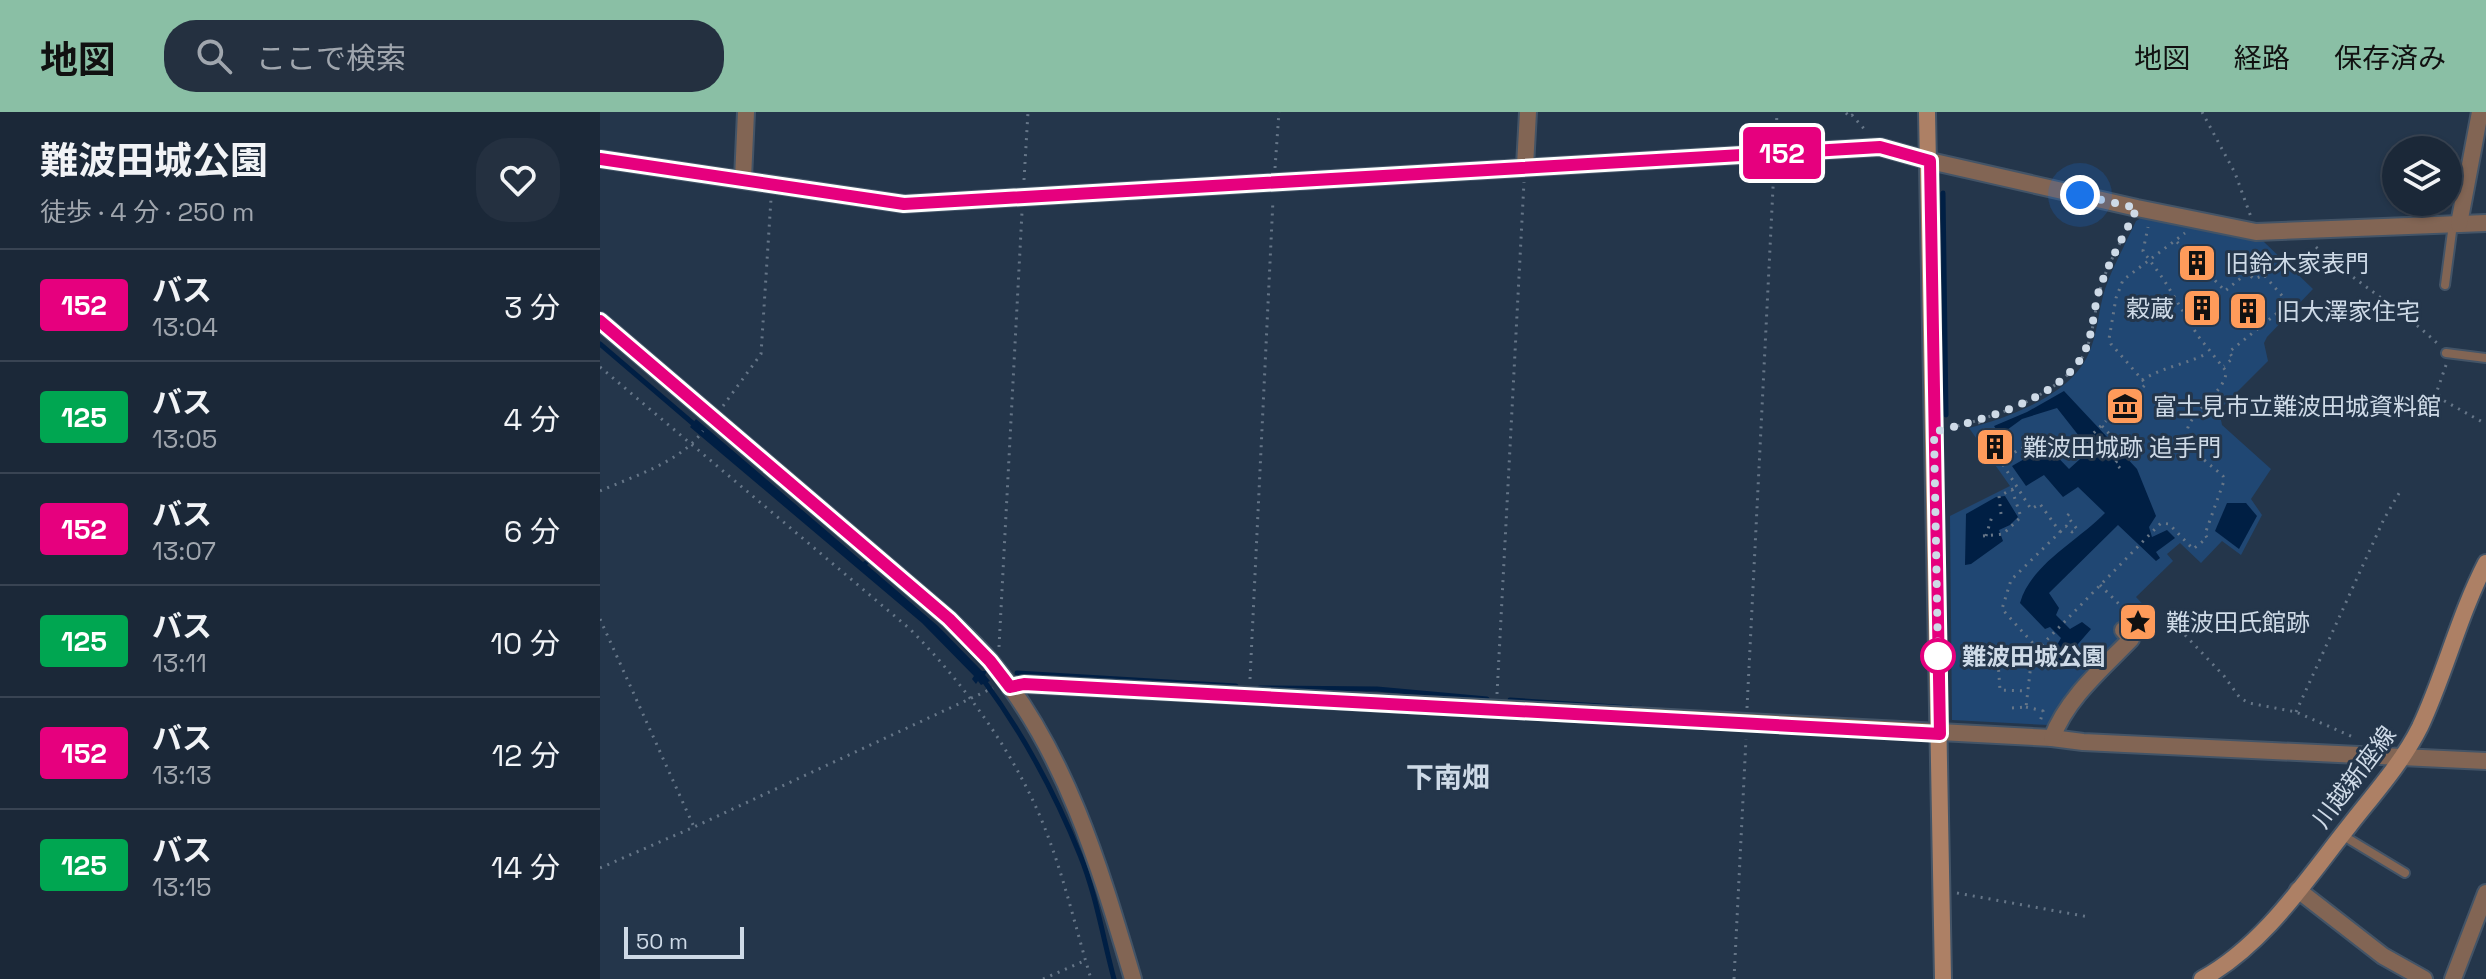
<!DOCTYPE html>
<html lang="ja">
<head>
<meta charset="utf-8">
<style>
	body { margin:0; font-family:"Space Grotesk","Noto Sans JP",sans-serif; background:#243040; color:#f1f3f6; height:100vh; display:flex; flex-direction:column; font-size:30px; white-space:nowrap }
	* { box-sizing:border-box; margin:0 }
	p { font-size:26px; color:#a0a6ae }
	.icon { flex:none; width:44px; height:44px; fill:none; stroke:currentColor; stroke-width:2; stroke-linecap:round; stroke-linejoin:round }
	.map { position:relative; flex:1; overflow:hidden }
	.panel { display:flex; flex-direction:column; background:#1b2838; width:600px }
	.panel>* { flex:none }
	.badge { padding:0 16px; border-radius:6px; font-size:28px; line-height:52px }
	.tools { position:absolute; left:1782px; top:24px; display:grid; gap:16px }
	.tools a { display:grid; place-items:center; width:80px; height:80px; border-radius:50%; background:#1b2838; box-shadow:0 2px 6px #0004,0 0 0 2px #394453; font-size:40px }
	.scale { position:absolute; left:24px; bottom:20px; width:120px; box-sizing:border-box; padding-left:8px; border:4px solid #cedae7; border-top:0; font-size:22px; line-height:28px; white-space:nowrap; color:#cedae7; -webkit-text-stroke:6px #24364b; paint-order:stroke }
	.you { position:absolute; width:40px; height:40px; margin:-20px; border:6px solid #fff; border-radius:50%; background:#1a73e8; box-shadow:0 0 0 12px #1a73e833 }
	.map>.badge { position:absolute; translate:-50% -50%; box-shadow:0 0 0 4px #fff }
	.round { display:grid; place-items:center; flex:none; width:84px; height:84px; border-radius:32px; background:#243040 }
	.summary { display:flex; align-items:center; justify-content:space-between; height:136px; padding:0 40px }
	h1 { font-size:38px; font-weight:700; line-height:60px }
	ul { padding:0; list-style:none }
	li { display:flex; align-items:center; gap:24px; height:112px; padding:0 40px; border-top:2px solid #394453 }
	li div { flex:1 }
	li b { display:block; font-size:30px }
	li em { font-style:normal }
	li .badge { min-width:88px; font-weight:700; text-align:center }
	header { display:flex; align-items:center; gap:48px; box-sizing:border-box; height:112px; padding:0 40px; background:#8abfa5; color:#111 }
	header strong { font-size:38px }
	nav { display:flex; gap:44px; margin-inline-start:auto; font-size:28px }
	.search { width:560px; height:72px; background:#243040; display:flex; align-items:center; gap:20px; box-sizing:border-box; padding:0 28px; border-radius:32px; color:#a0a6ae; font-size:30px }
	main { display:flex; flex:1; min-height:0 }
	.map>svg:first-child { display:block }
</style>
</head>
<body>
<header>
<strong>地図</strong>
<div class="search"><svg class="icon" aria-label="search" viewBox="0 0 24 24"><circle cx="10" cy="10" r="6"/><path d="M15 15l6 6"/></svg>ここで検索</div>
<nav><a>地図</a><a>経路</a><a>保存済み</a></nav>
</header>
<main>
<section class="panel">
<div class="summary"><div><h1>難波田城公園</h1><p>徒歩 · 4 分 · 250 m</p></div><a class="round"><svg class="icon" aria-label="heart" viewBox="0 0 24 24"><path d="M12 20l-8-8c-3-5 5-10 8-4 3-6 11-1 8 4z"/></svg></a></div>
<ul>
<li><span class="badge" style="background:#e6007e;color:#fff">152</span><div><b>バス</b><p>13:04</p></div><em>3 分</em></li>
<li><span class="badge" style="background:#00a651;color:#fff">125</span><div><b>バス</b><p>13:05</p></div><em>4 分</em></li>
<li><span class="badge" style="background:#e6007e;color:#fff">152</span><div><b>バス</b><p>13:07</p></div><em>6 分</em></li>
<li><span class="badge" style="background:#00a651;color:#fff">125</span><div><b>バス</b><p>13:11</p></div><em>10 分</em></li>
<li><span class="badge" style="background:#e6007e;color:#fff">152</span><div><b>バス</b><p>13:13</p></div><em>12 分</em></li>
<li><span class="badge" style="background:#00a651;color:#fff">125</span><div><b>バス</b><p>13:15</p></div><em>14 分</em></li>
</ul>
</section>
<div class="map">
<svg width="1886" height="867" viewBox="0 0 1886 867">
	<rect width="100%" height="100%" fill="#24364b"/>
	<path fill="#204773" d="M1543 105 1640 126 1663 129 1713 177 1667 225 1664 231 1668 249 1619 298 1622 313 1671 357 1651 387 1662 403 1641 443 1622 429 1601 451 1580 431 1567 442 1573 449 1536 485 1553 503 1536 520 1523 507 1513 517 1519 524 1520 532 1488 563 1448 613 1352 608 1350 404 1410 374 1369 316C1408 306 1470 283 1488 243 1498 222 1498 199 1505 177 1513 154 1526 131 1536 109Z"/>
	<g fill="#001f44">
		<path d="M1464 279 1537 357 1556 404 1549 415 1552 425 1567 418 1575 426 1556 440 1560 446 1556 449 1518 413 1449 481 1459 496 1456 503 1470 517 1482 510 1491 517 1478 532 1476 549H1458L1453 540 1461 526 1450 515 1445 517 1420 491C1431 452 1478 429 1505 401L1478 375 1463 385 1444 363 1426 374 1412 354 1447 334 1469 357 1490 338 1457 296 1422 307 1400 323 1394 314 1427 300Z"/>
		<polygon points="96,307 263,450 266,448 269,451 267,453 338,514 382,559 387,559 385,563 390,569 381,573 378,569 376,572 372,567 374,564 322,511 90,315"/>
		<polygon points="1405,384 1418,405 1410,413 1399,418 1403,429 1371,452 1365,453 1366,402 1396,385"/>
		<polygon points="1627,391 1646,391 1657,404 1639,437 1615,419"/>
	</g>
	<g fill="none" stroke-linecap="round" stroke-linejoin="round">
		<g stroke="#001f44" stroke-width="5">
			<polyline points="1343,81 1346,303"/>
			<polyline points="0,232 96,314"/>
			<polyline points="417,561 636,574"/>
			<path d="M382 566C422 620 455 681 480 743 496 782 503 826 514 867"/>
			<polyline points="660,576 777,577 887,587"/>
			<polyline points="910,588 1031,596"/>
		</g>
		<defs>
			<g id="lane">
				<polyline points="1845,173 1853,112"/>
				<polyline points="1846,241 1886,246"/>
				<polyline points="1742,723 1805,761"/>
			</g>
			<g id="street">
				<polyline points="0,47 304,92 1280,35 1330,49 1537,96 1656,120 1886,111"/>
				<polyline points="925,54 928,0"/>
				<polyline points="143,67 146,0"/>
				<polyline points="1859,112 1880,0"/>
				<path d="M0 209 349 507C363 521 379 535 392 551 467 642 500 756 533 867"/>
				<polyline points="410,575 424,572 1452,626 1483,630 1886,649"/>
				<path d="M1452 626C1467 586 1502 557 1531 527L1523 518"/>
				<polyline points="1698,778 1783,844 1824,867"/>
				<polyline points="1853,867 1886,781"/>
			</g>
			<g id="secondary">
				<polyline points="1327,0 1343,867"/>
				<path d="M1602 867C1664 833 1706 768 1749 714 1774 682 1802 651 1820 615 1845 562 1859 503 1886 451"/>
			</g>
		</defs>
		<use href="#lane" stroke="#435467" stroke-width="12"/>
		<use href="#street" stroke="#435467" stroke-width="20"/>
		<use href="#secondary" stroke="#435467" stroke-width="20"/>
		<g stroke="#667688" stroke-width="3" stroke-dasharray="2 6" stroke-linecap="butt">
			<polyline points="1602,0 1635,61 1651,105"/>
			<polyline points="1246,1 1250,5 1252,3 1267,20"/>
			<polyline points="1176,24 1177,0"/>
			<polyline points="675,56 679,0"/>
			<polyline points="424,68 428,0"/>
			<polyline points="1577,130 1591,144"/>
			<path d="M1716 135C1755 170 1800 196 1838 232"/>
			<polyline points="1604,157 1625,179 1647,161 1654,167 1664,163 1685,187 1681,198 1629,240 1633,246 1624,254"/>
			<polyline points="1846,253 1837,279 1841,287 1886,312"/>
			<path d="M0 255 310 517C364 572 412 637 442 709 463 760 475 814 491 867"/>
			<path d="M1542 268C1563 255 1587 252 1608 241"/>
			<polyline points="1543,275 1546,272 1511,232 1509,227 1516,186 1523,168 1585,121"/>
			<polyline points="123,294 161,242 171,87"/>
			<polyline points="1379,310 1392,330"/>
			<polyline points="1502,314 1526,340 1515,351 1521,357"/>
			<path d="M1350 316C1393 305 1458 285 1483 244 1494 224 1494 199 1500 178 1506 155 1520 132 1530 111"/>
			<polyline points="1398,339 1403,346"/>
			<path d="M0 379C36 363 79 351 103 319"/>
			<polyline points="1401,402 1399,384 1417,375"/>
			<polyline points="1460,420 1466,414 1472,420 1477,417 1467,404 1470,401"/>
			<polyline points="1383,424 1403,422 1421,405 1412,378"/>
			<polyline points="1386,424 1393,401"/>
			<polyline points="1500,473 1531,504"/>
			<polyline points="0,507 94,715"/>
			<polyline points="1537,507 1543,502"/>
			<polyline points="1585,523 1624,564 1640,586 1649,591 1696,600 1753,625"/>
			<polyline points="399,535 422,100"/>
			<polyline points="1438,537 1402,497 1411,468 1460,420 1440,392 1431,397 1400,348 1449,322 1469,345 1506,309"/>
			<polyline points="1398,550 1400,578 1428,579"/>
			<polyline points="650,567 673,88"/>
			<polyline points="897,582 924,70"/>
			<polyline points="1426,595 1443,599 1440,610"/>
			<polyline points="1147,596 1174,56"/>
			<path d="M1412 596 1426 595 1432 543 1558 414 1561 411 1569 412 1593 437 1607 426 1605 422 1624 369 1623 364C1613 355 1599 345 1591 334 1571 308 1627 284 1626 259L1598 224 1564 168 1543 139 1548 115"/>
			<polyline points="1696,600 1784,407 1802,376"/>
			<polyline points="0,756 94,715 393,576"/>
			<polyline points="1357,781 1489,805"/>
			<polyline points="443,867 484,849"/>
			<polyline points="1134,867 1146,627"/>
		</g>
		<use href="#lane" stroke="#826554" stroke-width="8"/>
		<use href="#street" stroke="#826554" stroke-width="16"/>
		<use href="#secondary" stroke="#ad8065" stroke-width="16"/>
	</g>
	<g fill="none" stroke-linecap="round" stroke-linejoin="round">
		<defs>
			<polyline id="line" points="0,47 304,92 1280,35 1330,49 1340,622 424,572 410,575 390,549 349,507 0,209"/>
		</defs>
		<use href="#line" stroke="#fff" stroke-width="18"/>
		<use href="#line" stroke="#e6007e" stroke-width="12"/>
		<path stroke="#cedae7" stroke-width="8" stroke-dasharray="0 14.4" d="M1338 544 1334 320C1381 308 1460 288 1484 241 1494 220 1493 197 1500 175 1510 148 1525 122 1537 96L1480 83"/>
	</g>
	<defs>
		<symbol id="building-square" viewBox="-11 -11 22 22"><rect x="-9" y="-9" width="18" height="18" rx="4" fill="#ff9b5a" stroke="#24364b"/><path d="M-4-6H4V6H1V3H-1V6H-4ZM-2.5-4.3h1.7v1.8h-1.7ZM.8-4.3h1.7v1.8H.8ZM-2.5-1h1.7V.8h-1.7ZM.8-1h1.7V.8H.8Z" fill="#111"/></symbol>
		<symbol id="museum-square" viewBox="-11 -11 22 22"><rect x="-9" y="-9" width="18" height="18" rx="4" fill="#ff9b5a" stroke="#24364b"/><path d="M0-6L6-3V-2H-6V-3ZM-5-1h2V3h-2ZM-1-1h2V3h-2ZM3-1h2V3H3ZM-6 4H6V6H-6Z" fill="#111"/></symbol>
		<symbol id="sight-square" viewBox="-11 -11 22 22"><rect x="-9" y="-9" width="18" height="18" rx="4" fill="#ff9b5a" stroke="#24364b"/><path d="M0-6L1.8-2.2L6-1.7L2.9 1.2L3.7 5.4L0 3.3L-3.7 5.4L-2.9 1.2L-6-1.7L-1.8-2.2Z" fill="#111"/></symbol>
	</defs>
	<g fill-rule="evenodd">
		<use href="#building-square" x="1575" y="129" width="44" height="44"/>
		<use href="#building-square" x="1580" y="174" width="44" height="44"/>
		<use href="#building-square" x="1626" y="177" width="44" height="44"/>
		<use href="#museum-square" x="1503" y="272" width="44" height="44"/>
		<use href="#building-square" x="1373" y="313" width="44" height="44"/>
		<use href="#sight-square" x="1516" y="488" width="44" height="44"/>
	</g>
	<circle fill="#fff" stroke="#e6007e" stroke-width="4" cx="1338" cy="544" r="16"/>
	<g text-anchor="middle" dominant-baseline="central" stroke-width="6" stroke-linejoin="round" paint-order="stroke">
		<g font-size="24" fill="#cedae7" stroke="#24364b" text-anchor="start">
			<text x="1625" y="151">旧鈴木家表門</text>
			<text x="1574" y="196" text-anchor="end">穀蔵</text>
			<text x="1676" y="199">旧大澤家住宅</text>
			<text x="1553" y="294">富士見市立難波田城資料館</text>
			<text x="1423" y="335">難波田城跡 追手門</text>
			<text x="1566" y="510">難波田氏館跡</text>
		</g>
		<g font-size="24" font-weight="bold" fill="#cedae7" stroke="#24364b" text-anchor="start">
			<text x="1362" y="544">難波田城公園</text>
		</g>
		<g font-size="24" fill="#cedae7" stroke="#24364b">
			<text transform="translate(1754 665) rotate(-53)">川越新座線</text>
		</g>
		<g font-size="28" font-weight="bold" fill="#cedae7" stroke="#24364b">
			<text x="848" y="665">下南畑</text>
		</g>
	</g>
</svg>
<div class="tools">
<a><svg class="icon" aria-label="layers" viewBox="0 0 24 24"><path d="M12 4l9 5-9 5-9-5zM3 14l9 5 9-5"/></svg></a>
</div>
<div class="scale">50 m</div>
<div class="you" style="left:1480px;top:83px"></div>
<b class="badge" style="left:1182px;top:41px;background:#e6007e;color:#fff">152</b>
</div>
</main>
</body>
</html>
